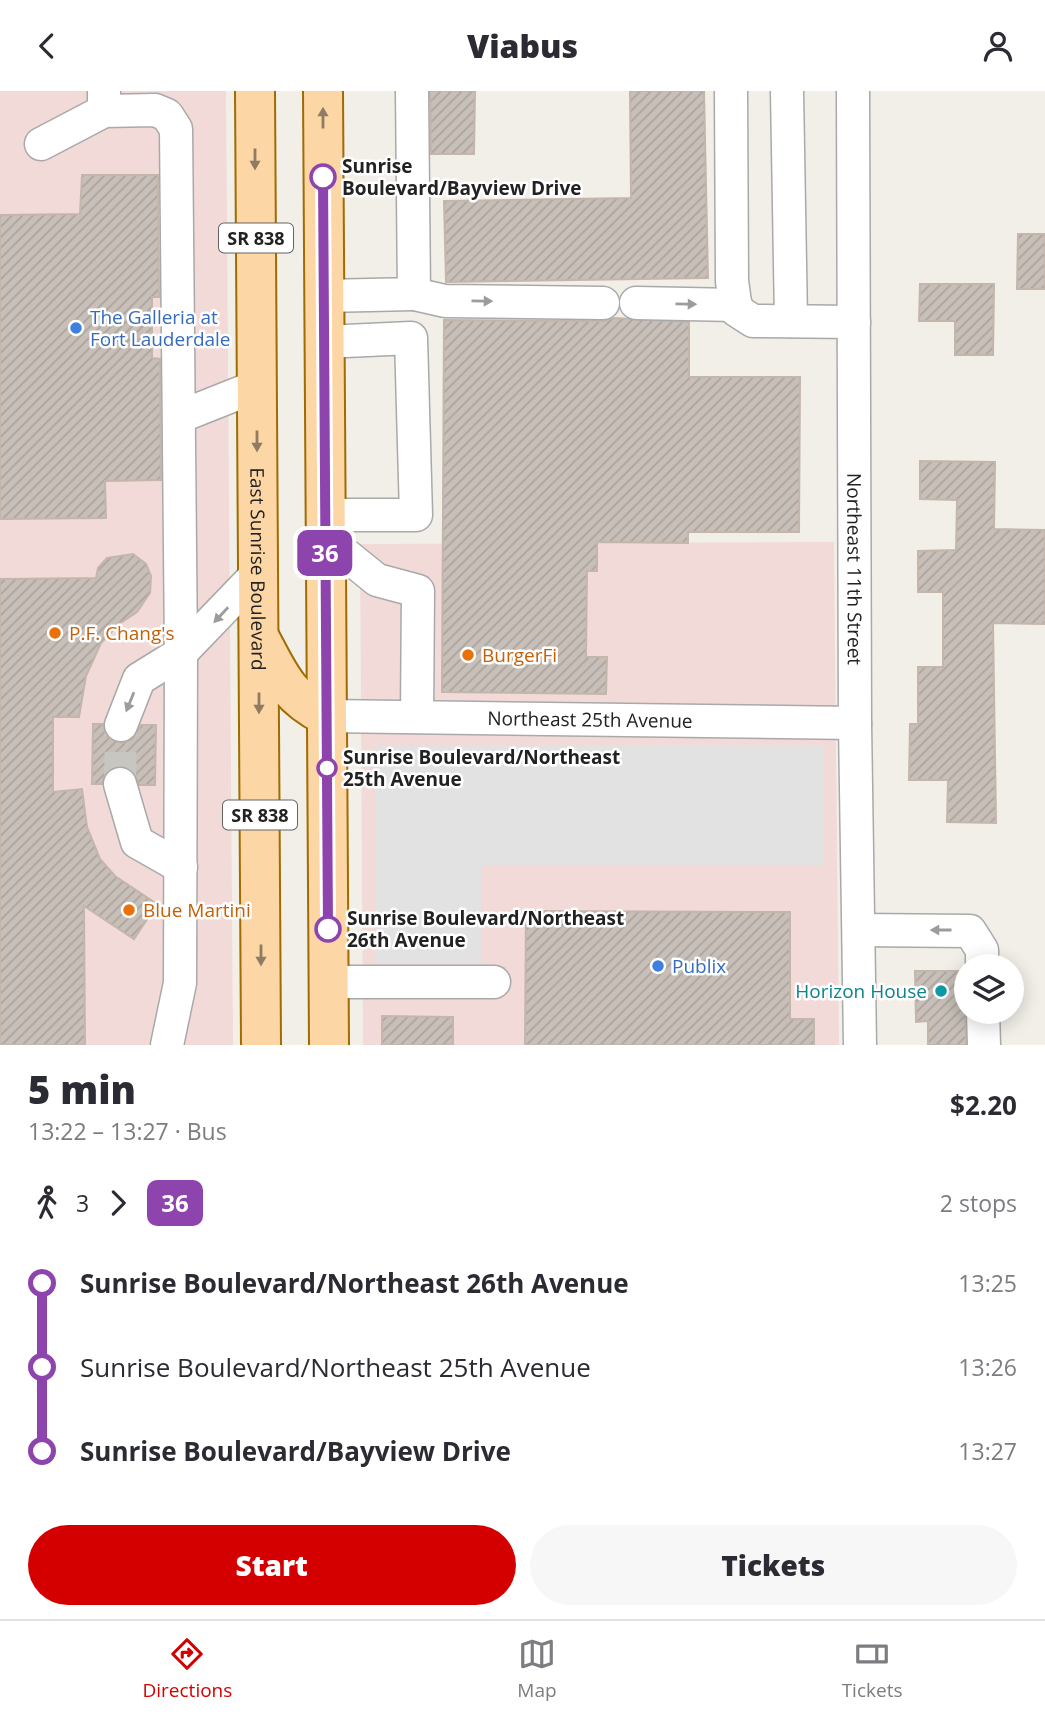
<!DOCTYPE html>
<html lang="en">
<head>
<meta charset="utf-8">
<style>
	body { margin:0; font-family:"Open Sans",sans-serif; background:#f7f7f7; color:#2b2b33; height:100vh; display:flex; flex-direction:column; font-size:26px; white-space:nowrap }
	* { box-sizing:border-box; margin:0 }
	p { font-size:23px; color:#7c7c81 }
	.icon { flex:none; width:38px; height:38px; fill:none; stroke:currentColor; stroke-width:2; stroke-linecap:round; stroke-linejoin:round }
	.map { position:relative; height:954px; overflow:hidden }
	.details { display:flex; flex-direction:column; background:#fff; flex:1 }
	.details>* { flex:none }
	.badge { padding:0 14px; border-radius:10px; font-size:24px; line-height:46px }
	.controls { position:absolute; left:954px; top:863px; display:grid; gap:14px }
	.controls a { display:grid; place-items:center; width:70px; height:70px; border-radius:50%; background:#fff; box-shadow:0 4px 18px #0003; font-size:35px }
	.map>.badge { position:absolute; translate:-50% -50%; box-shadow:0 0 0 4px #fff }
	.legs { display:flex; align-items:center; gap:10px; height:77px; padding:0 28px; font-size:23px }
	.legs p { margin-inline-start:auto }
	.headline { display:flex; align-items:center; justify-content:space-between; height:119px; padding:0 28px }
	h1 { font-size:38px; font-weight:800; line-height:52px }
	.cta { display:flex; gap:14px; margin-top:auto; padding:14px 28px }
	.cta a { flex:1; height:80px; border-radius:42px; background:#d40000; color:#fff; font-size:28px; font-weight:800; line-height:80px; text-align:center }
	.cta a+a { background:#f7f7f7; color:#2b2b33 }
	ul { padding:0 28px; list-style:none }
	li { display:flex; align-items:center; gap:24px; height:84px; font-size:26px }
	li i { display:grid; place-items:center; width:10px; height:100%; margin:0 9px; background:currentColor }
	li i::after { content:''; width:18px; height:18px; margin:-9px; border:5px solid; border-radius:50%; background:#fff }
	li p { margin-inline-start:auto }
	li:first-child i { background:linear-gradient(#0000 50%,currentColor 0) }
	li:last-child i { background:linear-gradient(currentColor 50%,#0000 0) }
	header { display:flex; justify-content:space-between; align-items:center; height:91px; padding:0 28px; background:#fff; font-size:32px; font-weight:800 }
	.tab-bar { display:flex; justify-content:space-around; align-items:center; height:98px; border-top:2px solid #e1e1e2; background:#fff; font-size:19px; color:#7c7c81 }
	.tab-bar a { display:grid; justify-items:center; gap:4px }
	.tab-bar .selected { color:#d40000 }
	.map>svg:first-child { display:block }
</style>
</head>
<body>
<header><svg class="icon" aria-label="back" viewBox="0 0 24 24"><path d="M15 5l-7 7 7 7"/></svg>Viabus<svg class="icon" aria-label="person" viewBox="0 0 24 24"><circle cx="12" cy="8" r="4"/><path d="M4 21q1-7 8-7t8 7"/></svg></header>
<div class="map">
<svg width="1045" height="954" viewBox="0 0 1045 954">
	<defs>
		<pattern id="building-hatch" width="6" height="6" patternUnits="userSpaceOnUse" patternTransform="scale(1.75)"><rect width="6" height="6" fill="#c7bfb8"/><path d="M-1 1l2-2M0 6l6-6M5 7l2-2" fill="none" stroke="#aba49e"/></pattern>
	</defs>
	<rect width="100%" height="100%" fill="#f2efe9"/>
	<g fill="#f2dad9">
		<polygon points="0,0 226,0 233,954 0,954"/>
		<polygon points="834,451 839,954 363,954 360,453"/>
	</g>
	<polygon fill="#e2e2e2" points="824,654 824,774 481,774 481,872 375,872 375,655"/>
	<g fill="url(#building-hatch)" stroke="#c4b6ab" stroke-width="2">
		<polygon points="430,0 475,0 474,63 431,63"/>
		<polygon points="630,0 704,0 708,187 446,191 444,110 631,107"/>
		<polygon points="82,84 158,84 159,206 152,206 152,267 160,268 161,389 105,390 106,427 0,428 0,124 80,123"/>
		<polygon points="1018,143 1045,143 1045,198 1017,198"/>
		<polygon points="920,193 994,193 993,264 955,264 955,230 919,230"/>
		<polygon points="614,227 689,231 689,286 800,286 799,441 688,441 688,452 597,451 597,480 587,480 586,566 607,566 606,603 442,601 444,229 603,230"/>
		<polygon points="920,370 995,371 994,438 1045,439 1045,533 993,532 996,732 947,731 948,689 909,689 910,633 918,633 918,576 943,576 943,501 918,501 918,460 956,459 957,409 920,408"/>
		<polygon points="133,463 146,473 151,485 150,502 137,521 119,533 101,552 86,585 79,626 53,626 53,701 82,698 87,736 100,768 115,785 157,813 134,848 84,815 85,954 0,954 0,488 96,487 98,477 107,467"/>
		<polygon points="93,633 103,633 107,646 123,652 133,648 141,634 156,634 155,694 139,694 133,680 124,675 107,680 102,693 92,693"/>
		<polygon points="526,820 790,821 790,928 814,928 814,954 525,954"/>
		<polygon points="915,880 965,880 966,954 928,954 928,930 916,931"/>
		<polygon points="382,925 453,926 453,954 382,954"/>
	</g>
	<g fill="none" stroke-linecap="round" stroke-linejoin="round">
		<polyline stroke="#c8c6c1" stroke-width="32" stroke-dasharray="32 16" stroke-linecap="butt" points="120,693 121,634"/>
		<defs>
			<g id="minor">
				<polyline points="731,0 732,190 736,219 753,230 854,231"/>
				<polyline points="787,0 791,230"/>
				<path id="s1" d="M853 0 855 632 860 954"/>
				<polyline points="104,20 155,19 167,24 176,38 181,562 180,892 167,954"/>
				<polyline points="41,53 104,20 104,0"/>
				<polyline points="414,203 445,210 603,212"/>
				<polyline points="324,205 414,203 412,0"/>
				<polyline points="636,212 736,214"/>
				<polyline points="324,251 411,247 416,424 325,424"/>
				<polyline points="179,326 257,295"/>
				<polyline points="325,447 377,489 418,500 417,626"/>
				<path id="s2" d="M326 625 855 632"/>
				<polyline points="121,634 139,588 181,562 258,482"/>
				<polyline points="120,693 137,751 181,776"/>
				<polyline points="859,839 970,840 982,859 982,875"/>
				<polyline points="328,891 494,891"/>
				<polyline points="983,920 984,954"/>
			</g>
			<g id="major">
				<path id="s3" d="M255 0 261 954"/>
				<polyline points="323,0 329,954"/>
				<path d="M261 549C280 585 288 606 326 625"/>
			</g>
		</defs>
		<use href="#minor" stroke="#a9a9a9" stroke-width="35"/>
		<use href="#major" stroke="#a06b00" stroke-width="42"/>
		<use href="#minor" stroke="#fff" stroke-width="32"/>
		<use href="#major" stroke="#fcd6a4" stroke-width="38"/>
	</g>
	<defs><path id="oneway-solid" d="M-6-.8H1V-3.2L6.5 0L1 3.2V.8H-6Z" transform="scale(1.75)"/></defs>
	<g fill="#8f7c63">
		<use href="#oneway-solid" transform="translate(323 27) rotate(-90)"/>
		<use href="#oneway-solid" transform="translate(255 68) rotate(90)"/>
		<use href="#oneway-solid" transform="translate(257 350) rotate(90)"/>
		<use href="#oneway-solid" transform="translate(259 612) rotate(90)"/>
		<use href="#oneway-solid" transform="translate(261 864) rotate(90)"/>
	</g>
	<g fill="#9c9c9c">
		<use href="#oneway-solid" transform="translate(482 210) rotate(1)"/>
		<use href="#oneway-solid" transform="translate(686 213) rotate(1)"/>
		<use href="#oneway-solid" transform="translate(221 524) rotate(133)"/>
		<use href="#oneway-solid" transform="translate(130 611) rotate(112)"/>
		<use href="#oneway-solid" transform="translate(941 839) rotate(-180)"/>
	</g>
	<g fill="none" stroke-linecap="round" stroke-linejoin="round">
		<defs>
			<polyline id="line-1" points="323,86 328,838"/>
		</defs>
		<use href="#line-1" stroke="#fff" stroke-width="16"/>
		<use href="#line-1" stroke="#8e44ad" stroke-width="10"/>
	</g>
	<g fill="#fff" stroke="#8e44ad" stroke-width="3.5">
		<circle cx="323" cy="86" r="12"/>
		<circle cx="327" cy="677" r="9"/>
		<circle cx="328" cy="838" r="12"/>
	</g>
	<g fill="#3f7fe0" stroke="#fff" stroke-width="2.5">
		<circle cx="76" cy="237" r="7"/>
		<circle cx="658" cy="875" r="7"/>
	</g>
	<g fill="#e8710a" stroke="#fff" stroke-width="2.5">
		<circle cx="55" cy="542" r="7"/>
		<circle cx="468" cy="564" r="7"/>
		<circle cx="129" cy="819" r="7"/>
	</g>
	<circle fill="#0f9aa8" stroke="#fff" stroke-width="2.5" cx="941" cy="900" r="7"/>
	<g text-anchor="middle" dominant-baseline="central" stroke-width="5" stroke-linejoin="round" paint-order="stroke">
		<g fill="#fff" stroke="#646464" stroke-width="2">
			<rect x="219" y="132.5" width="74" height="29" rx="5"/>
			<rect x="223" y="709.5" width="74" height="29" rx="5"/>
		</g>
		<g font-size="18" font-weight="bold" fill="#222">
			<text x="256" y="147">SR 838</text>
			<text x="260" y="724">SR 838</text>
		</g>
		<g font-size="19" font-weight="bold" fill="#222" stroke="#fff" text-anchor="start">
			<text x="342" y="75">Sunrise<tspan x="342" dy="22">Boulevard/Bayview Drive</tspan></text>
			<text x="343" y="666">Sunrise Boulevard/Northeast<tspan x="343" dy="22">25th Avenue</tspan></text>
			<text x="347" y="827">Sunrise Boulevard/Northeast<tspan x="347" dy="22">26th Avenue</tspan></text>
		</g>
		<g font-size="19" fill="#366cbe" stroke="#fff" text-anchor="start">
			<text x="90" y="226">The Galleria at<tspan x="90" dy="22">Fort Lauderdale</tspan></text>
			<text x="672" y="875">Publix</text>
		</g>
		<g font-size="19" fill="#222" stroke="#fff">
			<text stroke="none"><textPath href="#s3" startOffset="478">East Sunrise Boulevard</textPath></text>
			<text stroke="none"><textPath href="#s1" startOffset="478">Northeast 11th Street</textPath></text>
			<text stroke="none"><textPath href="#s2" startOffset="264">Northeast 25th Avenue</textPath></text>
		</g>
		<g font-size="19" fill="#c56008" stroke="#fff" text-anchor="start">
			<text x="69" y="542">P.F. Chang's</text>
			<text x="482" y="564">BurgerFi</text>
			<text x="143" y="819">Blue Martini</text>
		</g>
		<g font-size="19" fill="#0d838f" stroke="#fff" text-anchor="end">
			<text x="927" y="900">Horizon House</text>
		</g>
	</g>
</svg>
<div class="controls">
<a><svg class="icon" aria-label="layers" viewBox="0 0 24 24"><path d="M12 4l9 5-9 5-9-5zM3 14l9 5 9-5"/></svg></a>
</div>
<b class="badge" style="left:325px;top:462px;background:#8e44ad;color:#fff">36</b>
</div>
<section class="details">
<div class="headline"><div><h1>5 min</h1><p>13:22 – 13:27 · Bus</p></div><b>$2.20</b></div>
<div class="legs"><svg class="icon" aria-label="walk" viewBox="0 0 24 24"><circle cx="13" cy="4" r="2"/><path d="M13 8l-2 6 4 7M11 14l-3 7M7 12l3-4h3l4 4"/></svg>3<svg class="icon" aria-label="forward" viewBox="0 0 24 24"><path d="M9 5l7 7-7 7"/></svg><b class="badge" style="background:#8e44ad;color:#fff">36</b><p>2 stops</p></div>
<ul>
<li><i style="color:#8e44ad"></i><b>Sunrise Boulevard/Northeast 26th Avenue</b><p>13:25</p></li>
<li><i style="color:#8e44ad"></i><span>Sunrise Boulevard/Northeast 25th Avenue</span><p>13:26</p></li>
<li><i style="color:#8e44ad"></i><b>Sunrise Boulevard/Bayview Drive</b><p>13:27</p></li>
</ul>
<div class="cta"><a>Start</a><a>Tickets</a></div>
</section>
<nav class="tab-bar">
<a class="selected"><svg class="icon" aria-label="directions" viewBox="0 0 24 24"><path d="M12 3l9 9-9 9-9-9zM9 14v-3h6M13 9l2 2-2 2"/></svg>Directions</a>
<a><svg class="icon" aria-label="map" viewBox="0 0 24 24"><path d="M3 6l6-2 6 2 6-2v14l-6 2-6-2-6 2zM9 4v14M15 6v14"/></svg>Map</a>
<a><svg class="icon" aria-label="tickets" viewBox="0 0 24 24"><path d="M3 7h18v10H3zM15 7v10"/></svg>Tickets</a>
</nav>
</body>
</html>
